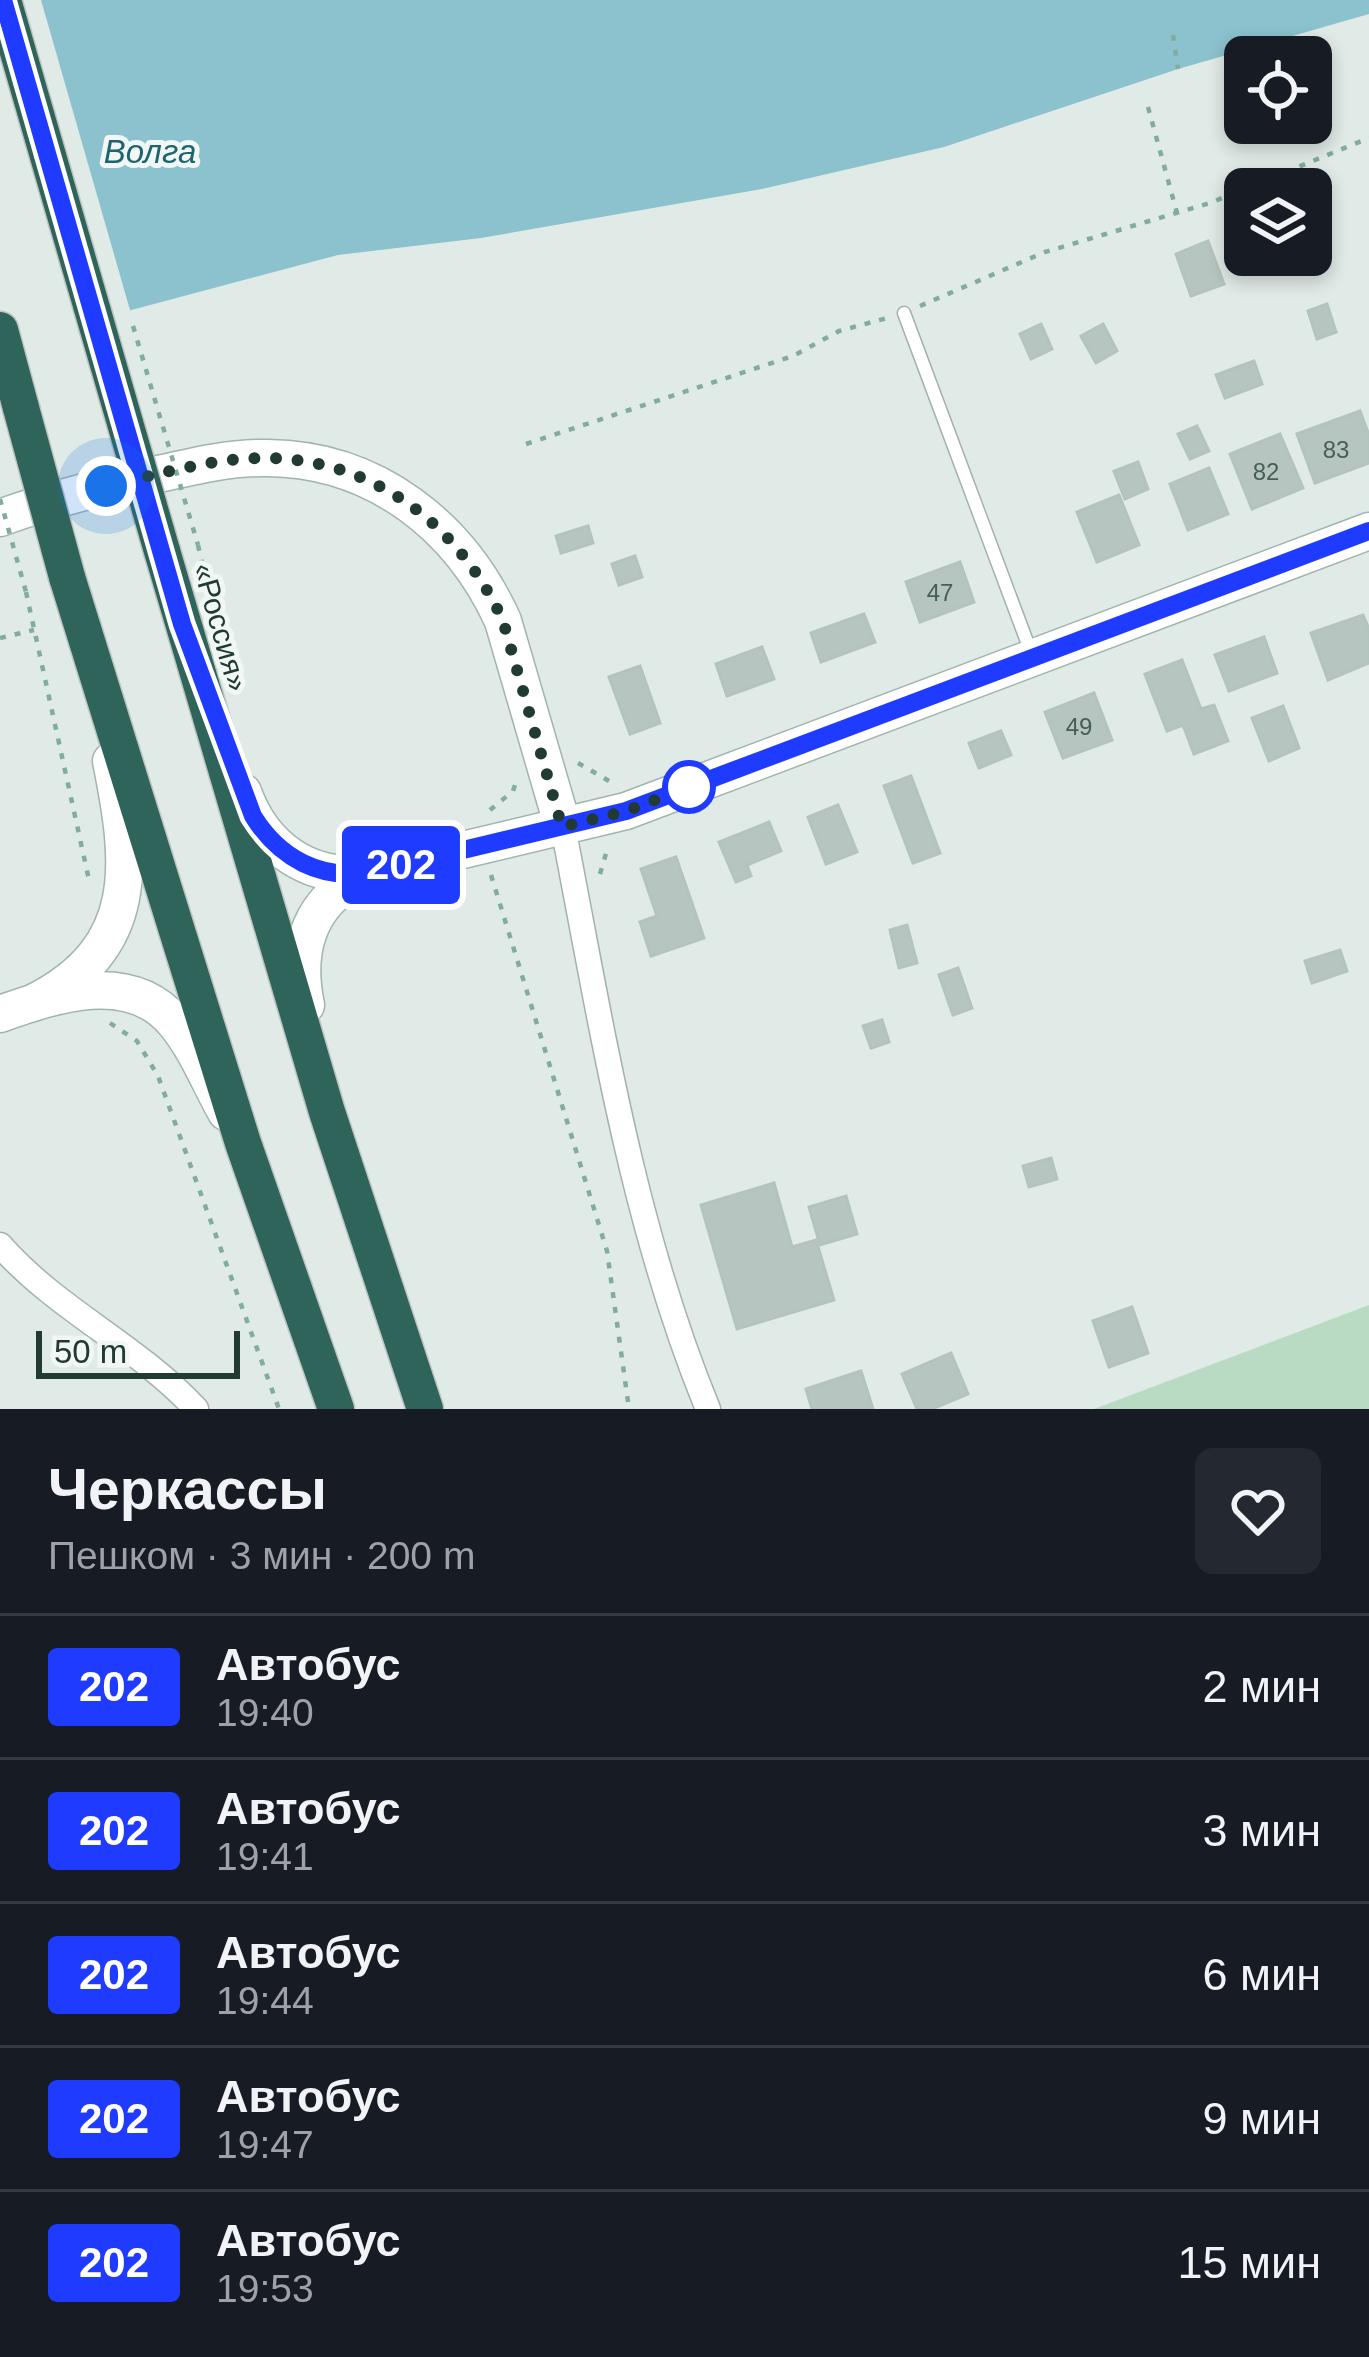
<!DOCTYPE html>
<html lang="ru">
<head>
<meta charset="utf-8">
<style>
	body { margin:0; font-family:Arial,sans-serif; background:#242831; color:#f1f3f6; height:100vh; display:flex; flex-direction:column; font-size:45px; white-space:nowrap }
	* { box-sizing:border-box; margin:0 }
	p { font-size:39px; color:#9ea1a6 }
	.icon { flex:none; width:66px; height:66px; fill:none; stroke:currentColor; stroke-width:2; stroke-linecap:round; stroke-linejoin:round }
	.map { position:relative; height:1409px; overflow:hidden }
	.sheet { display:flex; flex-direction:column; background:#171b24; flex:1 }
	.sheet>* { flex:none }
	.badge { padding:0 24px; border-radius:9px; font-size:42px; line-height:78px }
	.fabs { position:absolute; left:1224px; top:36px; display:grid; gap:24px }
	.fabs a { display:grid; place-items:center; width:108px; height:108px; border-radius:18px; background:#171b24; box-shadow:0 6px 18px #0003; font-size:60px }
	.scale { position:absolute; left:36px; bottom:30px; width:204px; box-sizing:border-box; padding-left:12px; border:6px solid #223a34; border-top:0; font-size:33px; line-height:42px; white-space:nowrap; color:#223a34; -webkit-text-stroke:9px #f1f7f4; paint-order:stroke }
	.you { position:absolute; width:60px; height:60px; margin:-30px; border:9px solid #fff; border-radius:50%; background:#1a73e8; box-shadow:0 0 0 18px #1a73e833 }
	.map>.badge { position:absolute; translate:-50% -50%; box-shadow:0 0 0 6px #fff }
	.round { display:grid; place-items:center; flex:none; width:126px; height:126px; border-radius:18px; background:#242831 }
	.summary { display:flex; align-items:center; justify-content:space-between; height:204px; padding:0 48px }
	h1 { font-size:57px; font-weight:700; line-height:90px }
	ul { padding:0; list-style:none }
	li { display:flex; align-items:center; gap:36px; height:144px; padding:0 48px; border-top:3px solid #363941 }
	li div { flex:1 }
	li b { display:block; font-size:45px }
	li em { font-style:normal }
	li .badge { min-width:132px; font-weight:700; text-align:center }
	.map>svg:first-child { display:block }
</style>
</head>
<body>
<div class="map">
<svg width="1369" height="1409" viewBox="0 0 1369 1409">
	<rect width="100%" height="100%" fill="#e0eae6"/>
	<polygon fill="#badbc3" points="1369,1305 1369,1409 1094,1409"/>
	<polygon fill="#8bc2cd" points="0,0 1369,0 1369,14 1178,69 944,147 762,189 481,238 338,255 0,345"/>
	<polygon fill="#e0eae6" points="0,0 41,0 132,317 0,351"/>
	<g fill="#b6c5bf" stroke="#b3c4bd" stroke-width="3">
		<polygon points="1208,241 1224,284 1191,296 1176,254"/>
		<polygon points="1327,304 1336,332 1317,339 1308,311"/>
		<polygon points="1041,324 1052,349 1031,359 1020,334"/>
		<polygon points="1103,324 1117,351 1096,363 1081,336"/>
		<polygon points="1254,361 1262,384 1225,398 1216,375"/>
		<polygon points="1360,411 1369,435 1369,463 1315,483 1297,434"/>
		<polygon points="1197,426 1209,451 1190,459 1178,434"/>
		<polygon points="1280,434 1303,488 1252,509 1230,454"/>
		<polygon points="1138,462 1148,489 1125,499 1114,471"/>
		<polygon points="1209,468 1228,514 1188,530 1170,484"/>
		<polygon points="1119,495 1139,545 1097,562 1077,512"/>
		<polygon points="588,526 593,543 561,553 556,536"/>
		<polygon points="635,556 642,577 619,585 612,564"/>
		<polygon points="960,562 974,602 920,622 906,582"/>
		<polygon points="864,614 875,642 821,662 811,633"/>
		<polygon points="1363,615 1369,629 1369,663 1328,680 1311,633"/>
		<polygon points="1264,637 1277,673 1229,691 1215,655"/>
		<polygon points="762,647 774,679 727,696 716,664"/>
		<polygon points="1182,660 1201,709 1214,705 1228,741 1194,754 1183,725 1167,731 1145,674"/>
		<polygon points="640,666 660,723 630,734 609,677"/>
		<polygon points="1094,693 1112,740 1063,758 1045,712"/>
		<polygon points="1283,706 1299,748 1269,761 1252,718"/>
		<polygon points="1001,731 1011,755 979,768 969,743"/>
		<polygon points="911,776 940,853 913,863 884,786"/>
		<polygon points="838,805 857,852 826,864 808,817"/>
		<polygon points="769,822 781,851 747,865 751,876 736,882 719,842"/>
		<polygon points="676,857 704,938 651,956 640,922 657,916 641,869"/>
		<polygon points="907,925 917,963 899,968 890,930"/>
		<polygon points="1340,950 1347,971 1312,983 1305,961"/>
		<polygon points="958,968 972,1008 953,1015 939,975"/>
		<polygon points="882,1020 889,1042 871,1048 863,1026"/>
		<polygon points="1051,1158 1057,1179 1029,1187 1023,1166"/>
		<polygon points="774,1183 792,1247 816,1240 834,1300 737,1329 701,1205"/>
		<polygon points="846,1196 857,1234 820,1245 809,1207"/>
		<polygon points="1132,1307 1148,1353 1109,1367 1093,1321"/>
		<polygon points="951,1353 968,1394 932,1409 917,1409 902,1374"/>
		<polygon points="861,1371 873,1409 812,1409 806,1389"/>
	</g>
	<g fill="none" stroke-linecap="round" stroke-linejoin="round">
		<defs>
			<polyline id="lane" points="904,313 1032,655"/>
			<g id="street">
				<path d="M563 827C601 1022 632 1225 708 1409"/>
				<path d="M0 1245C57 1310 137 1345 196 1409"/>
			</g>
			<g id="secondary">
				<path d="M0 518C46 501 93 489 141 478 182 469 226 457 268 458 375 459 460 526 503 621L563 827"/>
				<path d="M243 792C263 848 310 882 371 872L626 811 1369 531"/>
				<path d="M35 1002C143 947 131 861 111 761"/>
				<path d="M306 1005C294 947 311 898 367 873"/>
				<path d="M0 1014C54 995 130 968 175 1023 196 1048 210 1084 226 1112"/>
			</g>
			<g id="highway">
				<polyline points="0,330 21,408"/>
				<polyline points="162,551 327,1112 425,1409"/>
				<polyline points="67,577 243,1143 336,1409"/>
			</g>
		</defs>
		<use href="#lane" stroke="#a3b2ad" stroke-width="15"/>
		<use href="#street" stroke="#a3b2ad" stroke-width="27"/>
		<use href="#secondary" stroke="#a0b5ae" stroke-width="39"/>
		<use href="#highway" stroke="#bdc4c2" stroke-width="39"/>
		<g stroke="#82ac9f" stroke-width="4.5" stroke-dasharray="6 9" stroke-linecap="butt">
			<polyline points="1173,35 1178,69"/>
			<polyline points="1148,107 1177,213"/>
			<polyline points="920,306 1045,252 1210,203 1369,138"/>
			<polyline points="526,444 793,356 839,331 887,318"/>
			<polyline points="198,545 204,572"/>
			<polyline points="26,592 89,880"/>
			<polyline points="0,638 34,630"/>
			<polyline points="578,763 609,781"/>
			<polyline points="490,810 513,791 517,779"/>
			<polyline points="600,874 607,850"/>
			<polyline points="491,875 607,1251 629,1409"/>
			<polyline points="110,1023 137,1041 158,1076 279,1409"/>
		</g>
		<use href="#lane" stroke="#fff" stroke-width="12"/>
		<use href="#street" stroke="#fff" stroke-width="24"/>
		<use href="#secondary" stroke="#fff" stroke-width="36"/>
		<use href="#highway" stroke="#2f645a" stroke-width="36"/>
		<defs>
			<g id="highway-bridge">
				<polyline points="3,0 162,551"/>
				<polyline points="21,408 67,577"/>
			</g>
		</defs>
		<use href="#highway-bridge" stroke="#bdc4c2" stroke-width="39" stroke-linecap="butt"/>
		<g stroke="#82ac9f" stroke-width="4.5" stroke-dasharray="6 9" stroke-linecap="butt">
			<polyline points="133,326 198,545"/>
			<polyline points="0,499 26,592"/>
		</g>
		<use href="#highway-bridge" stroke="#2f645a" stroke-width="36"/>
	</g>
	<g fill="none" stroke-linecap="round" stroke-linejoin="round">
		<defs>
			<path id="line" d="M3 0 182 624 253 816C279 858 321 881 371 872L626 811 1369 531"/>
		</defs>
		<use href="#line" stroke="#fff" stroke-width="27"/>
		<use href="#line" stroke="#1f3bff" stroke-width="18"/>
		<path stroke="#223a34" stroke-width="12" stroke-dasharray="0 21.6" d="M106 486C158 475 214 457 268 458 375 460 460 526 503 621L562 827 626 811 689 787"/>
	</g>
	<circle fill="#fff" stroke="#1f3bff" stroke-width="6" cx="689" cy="787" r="24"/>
	<g text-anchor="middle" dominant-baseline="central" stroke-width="10" stroke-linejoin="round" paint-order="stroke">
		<g font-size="24" fill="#475d57">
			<text x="1336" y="449">83</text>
			<text x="1266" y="471">82</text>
			<text x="940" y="592">47</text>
			<text x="1079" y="726">49</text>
		</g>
		<g font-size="30" fill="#223a34" stroke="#f1f7f4">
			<text transform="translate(221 627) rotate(74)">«Россия»</text>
		</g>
		<g font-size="33" font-style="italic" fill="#1f6472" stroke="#f1f7f4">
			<text x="150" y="151">Волга</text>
		</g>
	</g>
</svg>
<div class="fabs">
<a><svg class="icon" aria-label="locate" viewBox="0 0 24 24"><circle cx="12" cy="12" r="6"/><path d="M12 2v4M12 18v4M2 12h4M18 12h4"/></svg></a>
<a><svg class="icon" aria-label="layers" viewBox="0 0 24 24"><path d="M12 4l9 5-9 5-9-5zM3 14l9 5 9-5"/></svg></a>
</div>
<div class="scale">50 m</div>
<div class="you" style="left:106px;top:486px"></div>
<b class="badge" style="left:401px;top:865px;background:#1f3bff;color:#fff">202</b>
</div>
<section class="sheet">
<div class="summary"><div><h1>Черкассы</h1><p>Пешком · 3 мин · 200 m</p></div><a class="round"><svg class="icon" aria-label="heart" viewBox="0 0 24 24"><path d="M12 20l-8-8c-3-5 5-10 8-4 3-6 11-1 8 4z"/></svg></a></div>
<ul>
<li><span class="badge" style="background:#1f3bff;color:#fff">202</span><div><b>Автобус</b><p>19:40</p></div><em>2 мин</em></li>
<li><span class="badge" style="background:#1f3bff;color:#fff">202</span><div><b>Автобус</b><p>19:41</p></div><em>3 мин</em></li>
<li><span class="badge" style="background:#1f3bff;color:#fff">202</span><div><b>Автобус</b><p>19:44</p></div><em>6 мин</em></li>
<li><span class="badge" style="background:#1f3bff;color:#fff">202</span><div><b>Автобус</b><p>19:47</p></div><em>9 мин</em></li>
<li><span class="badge" style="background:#1f3bff;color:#fff">202</span><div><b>Автобус</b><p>19:53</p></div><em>15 мин</em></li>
</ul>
</section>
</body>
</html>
